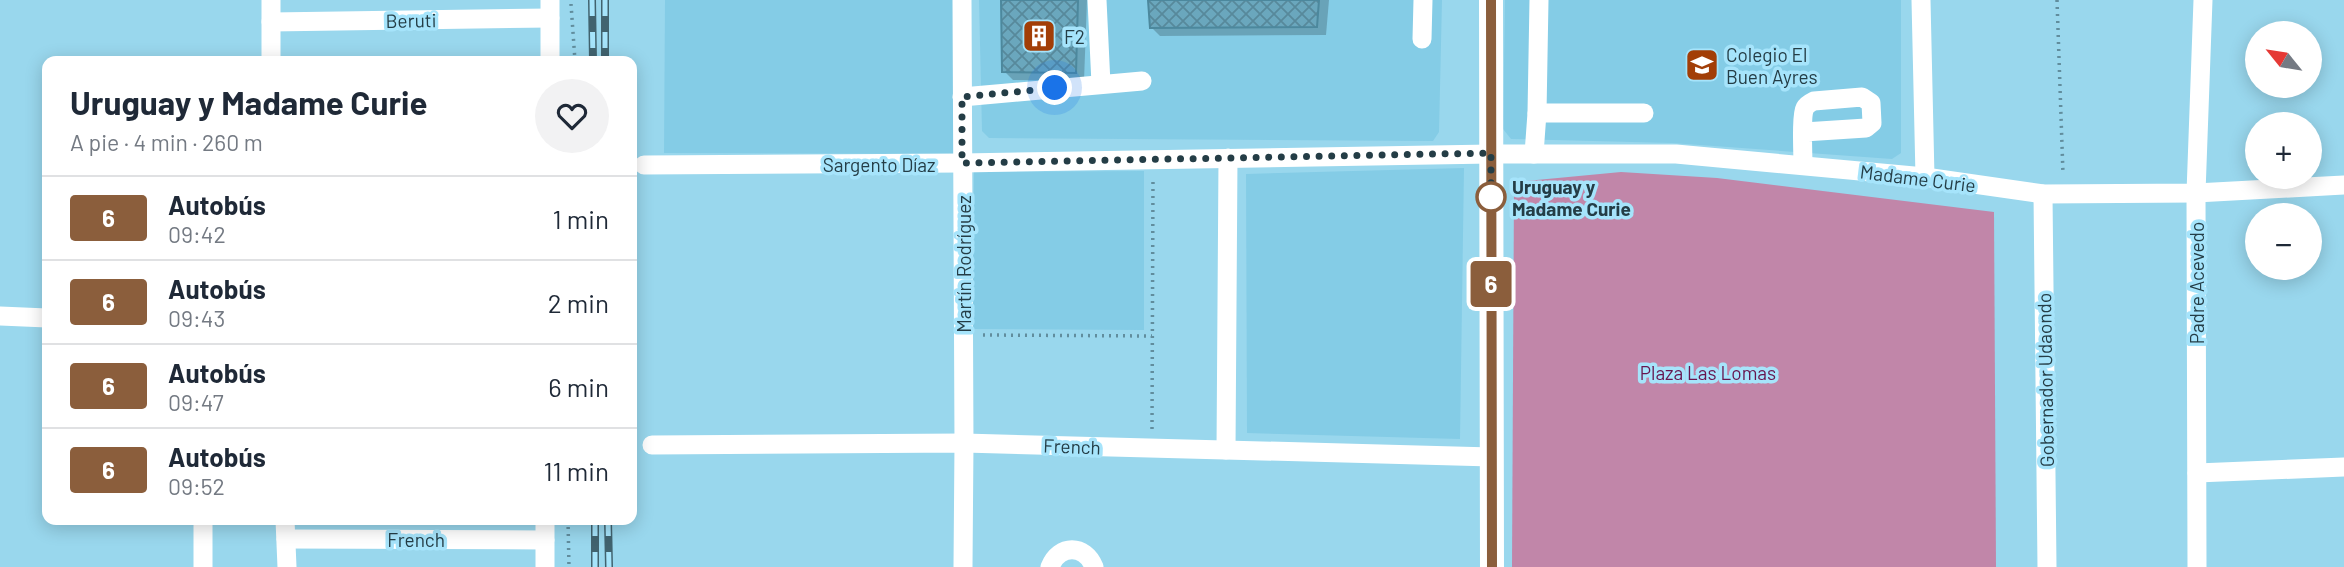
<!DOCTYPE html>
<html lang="es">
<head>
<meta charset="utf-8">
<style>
	body { margin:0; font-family:Barlow,sans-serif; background:#f2f2f3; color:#1f2937; height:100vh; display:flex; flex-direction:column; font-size:26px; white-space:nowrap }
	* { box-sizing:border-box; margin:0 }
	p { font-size:23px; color:#747a83 }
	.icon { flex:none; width:38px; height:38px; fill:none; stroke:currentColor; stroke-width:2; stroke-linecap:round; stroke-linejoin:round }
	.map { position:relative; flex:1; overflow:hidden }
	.panel { position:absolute; left:42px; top:56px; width:595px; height:469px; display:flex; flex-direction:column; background:#fff; border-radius:14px; box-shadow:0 4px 18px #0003 }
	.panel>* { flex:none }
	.badge { padding:0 14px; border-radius:5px; font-size:24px; line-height:46px }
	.needle { width:46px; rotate:300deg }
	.tools { position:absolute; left:2245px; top:21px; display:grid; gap:14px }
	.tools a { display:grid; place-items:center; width:77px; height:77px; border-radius:50%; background:#fff; box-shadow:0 4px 18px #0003; font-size:35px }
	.you { position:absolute; width:35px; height:35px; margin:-18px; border:5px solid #fff; border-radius:50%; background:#1a73e8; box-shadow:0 0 0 10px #1a73e833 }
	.map>.badge { position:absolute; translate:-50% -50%; box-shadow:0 0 0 4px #fff }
	.round { display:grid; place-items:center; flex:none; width:74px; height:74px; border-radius:37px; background:#f2f2f3 }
	.headline { display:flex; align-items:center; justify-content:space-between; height:119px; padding:0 28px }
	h1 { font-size:33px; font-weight:700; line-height:52px }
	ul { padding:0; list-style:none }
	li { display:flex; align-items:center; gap:21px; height:84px; padding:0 28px; border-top:2px solid #e0e1e3 }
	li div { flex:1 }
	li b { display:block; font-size:26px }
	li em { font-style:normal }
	li .badge { min-width:77px; font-weight:700; text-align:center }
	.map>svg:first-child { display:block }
</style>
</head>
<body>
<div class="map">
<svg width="2344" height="567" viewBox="0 0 2344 567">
	<defs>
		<pattern id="building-cross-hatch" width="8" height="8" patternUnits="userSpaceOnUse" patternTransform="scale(1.75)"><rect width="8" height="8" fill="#6aa7bd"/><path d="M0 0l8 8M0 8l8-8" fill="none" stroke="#57899b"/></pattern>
	</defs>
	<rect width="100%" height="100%" fill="#99d7ed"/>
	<g fill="#84cce6">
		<polygon points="665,0 953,0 954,154 664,153"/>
		<polygon points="979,0 1442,0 1439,132 1433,141 989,138 982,131"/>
		<polygon points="1505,0 1901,0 1901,153 1892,159 1672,143 1511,139 1503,129"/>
		<polygon points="1464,168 1460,439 1247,433 1246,174"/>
		<polygon points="1144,171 1144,330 972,329 974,172"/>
	</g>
	<polygon fill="#c186a9" points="1621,172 1717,178 1994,212 1996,567 1512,567 1514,188 1526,181"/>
	<g fill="#0003">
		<polygon points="1002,0 1087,0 1084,81 1013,80 1004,71"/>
		<polygon points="1150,0 1329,0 1326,35 1160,36 1151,27"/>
	</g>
	<g fill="url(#building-cross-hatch)" stroke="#4c889d" stroke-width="2">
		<polygon points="1001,0 1078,0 1076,73 1002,72"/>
		<polygon points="1148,0 1319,0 1317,27 1150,28"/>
	</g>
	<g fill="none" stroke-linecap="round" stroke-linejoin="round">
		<g stroke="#618d9d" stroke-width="3.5" stroke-dasharray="2 5" stroke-linecap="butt">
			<polyline points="2057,0 2063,174"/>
			<polyline points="571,4 575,61"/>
			<polyline points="983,335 1152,336"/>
			<polyline points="1152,429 1153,177"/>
			<polyline points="568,520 569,567"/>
		</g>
		<g stroke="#fff" stroke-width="19">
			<polyline points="962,0 964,443 963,567"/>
			<polyline points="1097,0 1101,84"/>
			<polyline points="1921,0 1925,177"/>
			<polyline points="271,22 550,18"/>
			<polyline points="1422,39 1423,0"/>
			<polyline points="271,61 271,0"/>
			<polyline points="550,61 550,0"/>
			<polyline points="962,97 1142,81"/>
			<polyline points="1537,113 1644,113"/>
			<polyline points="1534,154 1537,113 1539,0"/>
			<polyline points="644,165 962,163 1491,154 1676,154 1925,177 2043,194 2196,193 2344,185"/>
			<path d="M1803 165C1803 154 1801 115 1805 108 1807 104 1810 103 1814 101L1862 97 1871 103 1872 123 1866 128 1804 132"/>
			<polyline points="2043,194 2047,567"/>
			<polyline points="0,316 47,318"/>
			<polyline points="652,445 964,443 1492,457"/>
			<polyline points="1226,450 1228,158"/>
			<polyline points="2197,473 2344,467"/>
			<polyline points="285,520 287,567"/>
			<polyline points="286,539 545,540"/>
			<polyline points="203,567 203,520"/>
			<polyline points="545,567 545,520"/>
			<path d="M1050 567C1059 544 1085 544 1094 567"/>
			<polyline points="2197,567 2196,193 2203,0"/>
		</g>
		<polyline stroke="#fff" stroke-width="24" points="1491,0 1492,567"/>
		<defs>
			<g id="rail">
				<polyline points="592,0 593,61"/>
				<polyline points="605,0 605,61"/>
				<polyline points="595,520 595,567"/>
				<polyline points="608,520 609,567"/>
			</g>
		</defs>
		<use href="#rail" stroke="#41636f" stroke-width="8"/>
		<use href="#rail" stroke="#a6e4fb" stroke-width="5" stroke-dasharray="16" stroke-linecap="butt"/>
	</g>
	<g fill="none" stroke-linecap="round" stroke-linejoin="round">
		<defs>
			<polyline id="line" points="1491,0 1492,567"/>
		</defs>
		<use href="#line" stroke="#fff" stroke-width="16"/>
		<use href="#line" stroke="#8b5e3c" stroke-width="10"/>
		<polyline stroke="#243d46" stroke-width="7" stroke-dasharray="0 12.6" points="1055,88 962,97 962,163 1491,153 1491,209 1491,197"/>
	</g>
	<defs>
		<symbol id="building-square" viewBox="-11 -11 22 22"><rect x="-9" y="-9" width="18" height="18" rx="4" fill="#a23e07" stroke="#a6e4fb"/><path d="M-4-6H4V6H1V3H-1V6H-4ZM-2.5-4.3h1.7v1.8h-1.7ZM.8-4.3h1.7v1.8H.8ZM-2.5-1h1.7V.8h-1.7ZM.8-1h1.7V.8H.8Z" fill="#fff"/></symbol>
		<symbol id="school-square" viewBox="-11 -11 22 22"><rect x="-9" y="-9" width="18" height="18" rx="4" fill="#a23e07" stroke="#a6e4fb"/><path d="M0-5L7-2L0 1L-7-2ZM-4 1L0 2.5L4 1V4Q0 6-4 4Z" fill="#fff"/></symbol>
	</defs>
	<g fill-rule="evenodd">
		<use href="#building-square" x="1020" y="17" width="38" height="38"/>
		<use href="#school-square" x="1683" y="46" width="38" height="38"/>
	</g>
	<circle fill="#fff" stroke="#8b5e3c" stroke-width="3.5" cx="1491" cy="197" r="14"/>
	<g text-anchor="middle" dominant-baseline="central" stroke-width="7" stroke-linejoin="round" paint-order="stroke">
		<g font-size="19" fill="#243d46" stroke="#a6e4fb">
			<text transform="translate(411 20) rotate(-1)">Beruti</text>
			<text x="879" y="164">Sargento Díaz</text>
			<text transform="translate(1918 178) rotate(7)">Madame Curie</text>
			<text transform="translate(963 264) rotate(-90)">Martín Rodríguez</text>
			<text transform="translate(2196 283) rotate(-90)">Padre Acevedo</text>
			<text transform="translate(2045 380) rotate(-91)">Gobernador Udaondo</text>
			<text transform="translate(1072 446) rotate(2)">French</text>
			<text x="416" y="539">French</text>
		</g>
		<g font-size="19" fill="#243d46" stroke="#a6e4fb" text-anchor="start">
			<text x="1064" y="36">F2</text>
			<text x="1726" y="54">Colegio El<tspan x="1726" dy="22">Buen Ayres</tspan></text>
		</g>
		<g font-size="19" font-weight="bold" fill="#243d46" stroke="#a6e4fb" text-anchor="start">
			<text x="1512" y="186">Uruguay y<tspan x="1512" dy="22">Madame Curie</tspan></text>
		</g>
		<g font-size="19" fill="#67164f" stroke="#a6e4fb">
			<text x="1708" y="372">Plaza Las Lomas</text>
		</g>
	</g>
</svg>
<div class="tools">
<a><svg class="needle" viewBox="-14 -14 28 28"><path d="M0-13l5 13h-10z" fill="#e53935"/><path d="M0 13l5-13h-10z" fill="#747a83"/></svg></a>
<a>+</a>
<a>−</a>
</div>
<div class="you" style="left:1055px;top:88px"></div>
<b class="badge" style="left:1491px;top:284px;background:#8b5e3c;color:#fff">6</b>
<section class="panel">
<div class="headline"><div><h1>Uruguay y Madame Curie</h1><p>A pie · 4 min · 260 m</p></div><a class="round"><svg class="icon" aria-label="heart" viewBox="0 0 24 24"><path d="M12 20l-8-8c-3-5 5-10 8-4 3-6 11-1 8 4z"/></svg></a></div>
<ul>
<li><span class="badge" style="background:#8b5e3c;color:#fff">6</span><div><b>Autobús</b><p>09:42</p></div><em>1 min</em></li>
<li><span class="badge" style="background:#8b5e3c;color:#fff">6</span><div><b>Autobús</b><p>09:43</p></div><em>2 min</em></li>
<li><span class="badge" style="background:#8b5e3c;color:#fff">6</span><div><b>Autobús</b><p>09:47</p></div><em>6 min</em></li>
<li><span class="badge" style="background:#8b5e3c;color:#fff">6</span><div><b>Autobús</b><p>09:52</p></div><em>11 min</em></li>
</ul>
</section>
</div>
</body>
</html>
